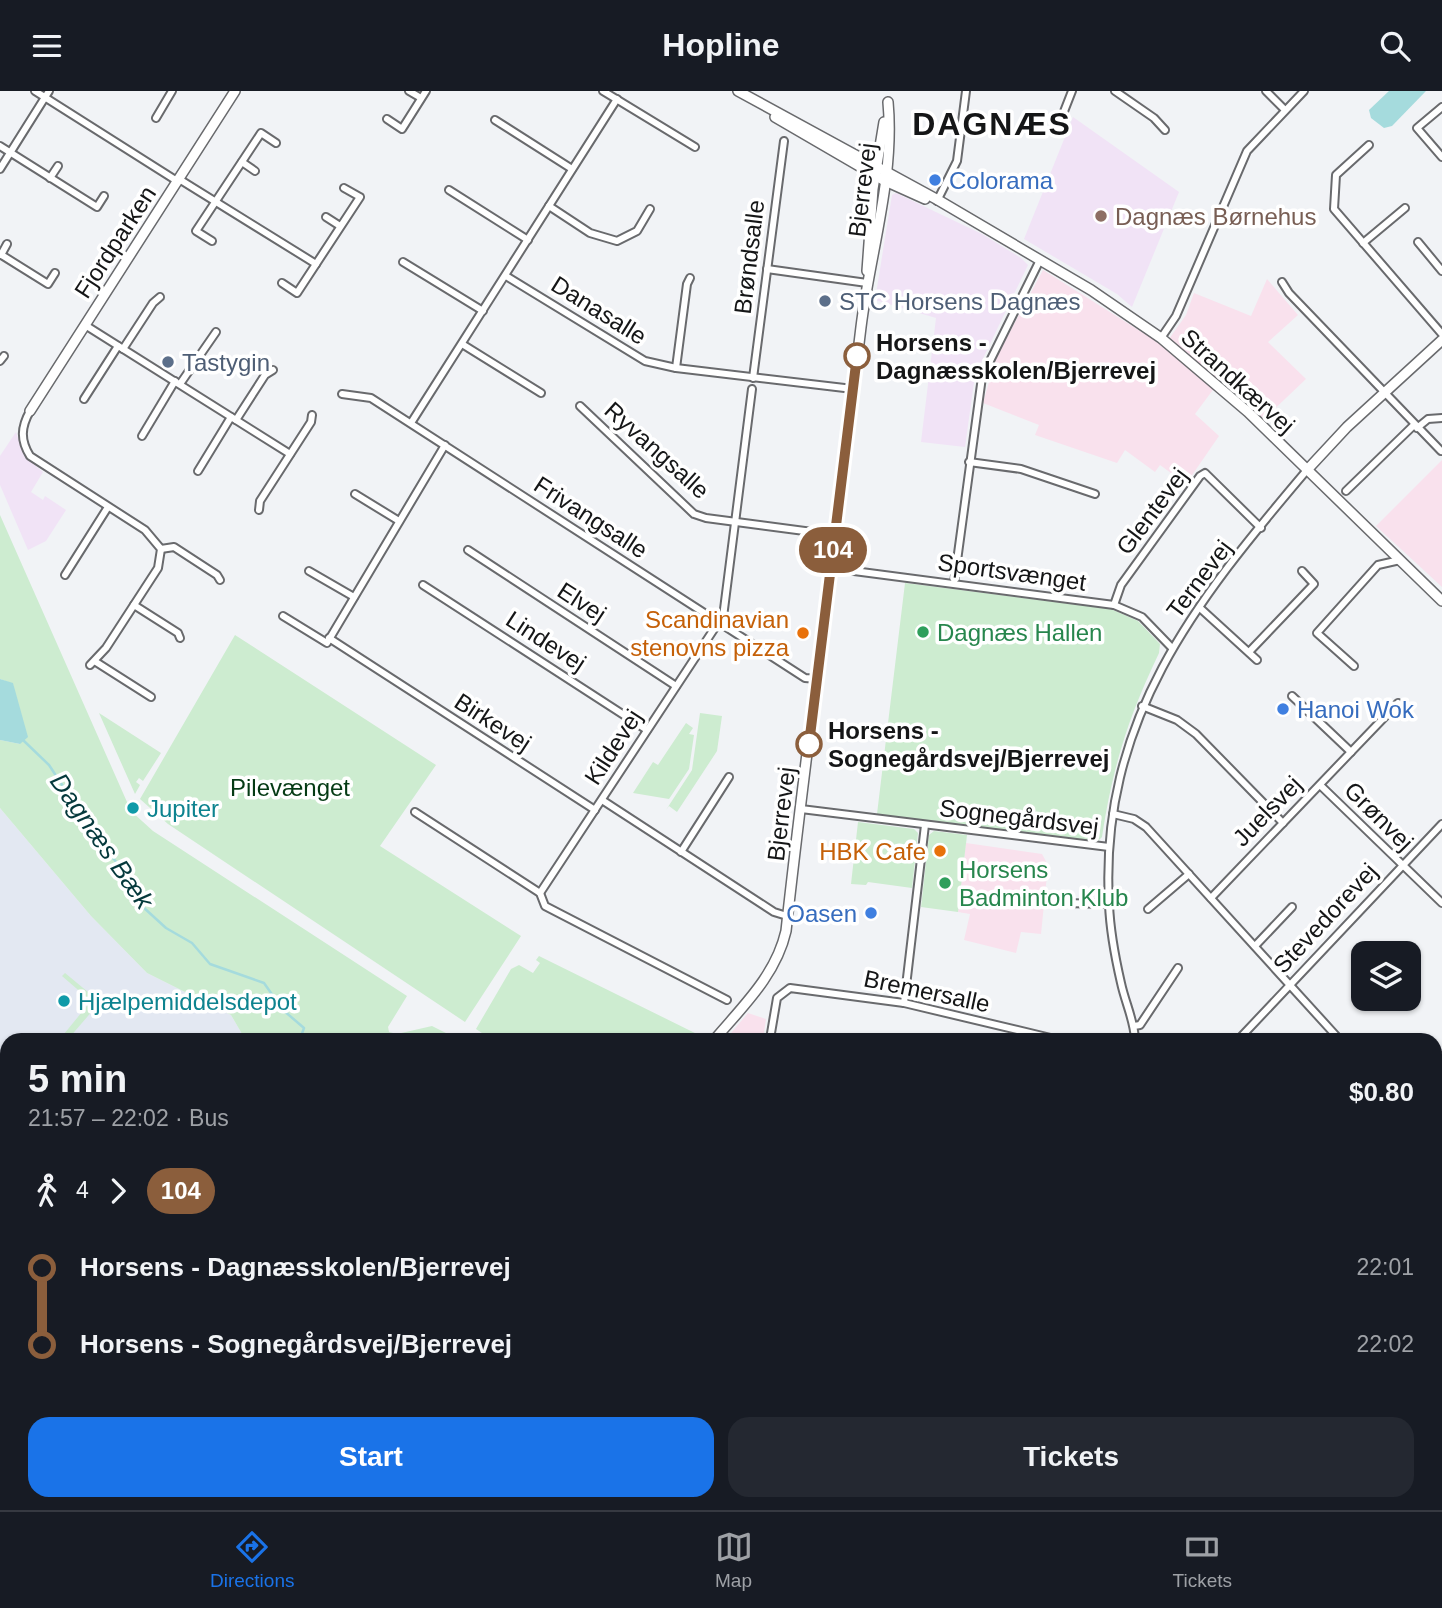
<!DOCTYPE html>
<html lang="en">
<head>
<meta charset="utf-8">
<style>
	body { margin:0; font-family:Arial,sans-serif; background:#242831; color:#f1f3f6; height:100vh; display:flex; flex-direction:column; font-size:26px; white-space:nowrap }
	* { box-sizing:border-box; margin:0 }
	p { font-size:23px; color:#9ea1a6 }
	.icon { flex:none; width:38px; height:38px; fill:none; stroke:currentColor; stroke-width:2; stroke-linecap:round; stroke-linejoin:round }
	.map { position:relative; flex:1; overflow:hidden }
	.details { position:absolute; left:0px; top:942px; width:1442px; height:478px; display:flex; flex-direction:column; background:#171b24; border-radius:21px 21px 0 0; box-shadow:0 2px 5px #0004 }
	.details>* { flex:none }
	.badge { padding:0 14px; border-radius:23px; font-size:24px; line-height:46px }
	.fabs { position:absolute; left:1351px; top:850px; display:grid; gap:14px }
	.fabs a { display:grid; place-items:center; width:70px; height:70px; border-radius:14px; background:#171b24; box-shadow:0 2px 5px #0004; font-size:35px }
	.map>.badge { position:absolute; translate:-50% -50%; box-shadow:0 0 0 4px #fff }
	.legs { display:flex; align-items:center; gap:10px; height:77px; padding:0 28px; font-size:23px }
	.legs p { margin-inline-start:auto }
	.summary { display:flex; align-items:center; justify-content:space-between; height:119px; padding:0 28px }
	h1 { font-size:38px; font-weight:600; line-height:52px }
	.action { display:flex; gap:14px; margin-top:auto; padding:14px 28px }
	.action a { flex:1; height:80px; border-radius:21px; background:#1a73e8; color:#fff; font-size:28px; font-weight:600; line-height:80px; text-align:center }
	.action a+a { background:#242831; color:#f1f3f6 }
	ul { padding:0 28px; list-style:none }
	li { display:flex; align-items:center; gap:24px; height:77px; font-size:26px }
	li i { display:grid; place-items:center; width:10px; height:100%; margin:0 9px; background:currentColor }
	li i::after { content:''; width:18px; height:18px; margin:-9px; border:5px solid; border-radius:50%; background:#171b24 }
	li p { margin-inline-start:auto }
	li:first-child i { background:linear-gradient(#0000 50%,currentColor 0) }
	li:last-child i { background:linear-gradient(currentColor 50%,#0000 0) }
	header { display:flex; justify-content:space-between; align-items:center; height:91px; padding:0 28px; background:#171b24; font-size:32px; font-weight:600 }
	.tabs { display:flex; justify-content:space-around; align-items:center; height:98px; border-top:2px solid #363941; background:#171b24; font-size:19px; color:#9ea1a6 }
	.tabs a { display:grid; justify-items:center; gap:4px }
	.tabs .active { color:#1a73e8 }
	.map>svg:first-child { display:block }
</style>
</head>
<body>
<header><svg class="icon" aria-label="menu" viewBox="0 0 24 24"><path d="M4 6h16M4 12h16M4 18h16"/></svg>Hopline<svg class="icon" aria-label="search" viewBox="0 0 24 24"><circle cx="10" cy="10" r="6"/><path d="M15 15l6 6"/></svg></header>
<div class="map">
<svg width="1442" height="1419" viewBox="0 0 1442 1419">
	<rect width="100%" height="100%" fill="#f1f3f6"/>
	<g fill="#f9e1ed">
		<polygon points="1043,179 1164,255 1186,224 1194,202 1251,225 1267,188 1298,224 1268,251 1306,288 1264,328 1221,288 1195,323 1219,345 1186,393 1160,374 1155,381 1125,359 1117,372 1035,344 1039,334 983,312 996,267"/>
		<polygon points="1442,369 1442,496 1376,435"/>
		<polygon points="966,752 1042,763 1048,774 1041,843 1021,841 1016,862 964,849 970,823 958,821"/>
		<polygon points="748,922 766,928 763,948 726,948"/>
		<polygon points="337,1412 707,1412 706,1419 331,1419"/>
	</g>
	<g fill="#e3e8f2">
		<polygon points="0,717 91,825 147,882 231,924 245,948 7,948 7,1412 309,1412 303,1419 0,1419"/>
		<polygon points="1442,1328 1442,1419 1411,1419 1412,1412 1435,1412 1435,1337"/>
	</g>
	<g fill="#f1e3f6">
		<polygon points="1073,26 1179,101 1132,216 1117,203 1024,148"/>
		<polygon points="896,102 982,143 1021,167 1028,174 975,284 965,356 921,351 936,227 875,209 892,104"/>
		<polygon points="16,341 24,365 43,381 31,401 43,409 45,405 66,419 46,450 28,459 0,394 0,365"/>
	</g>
	<g fill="#cdecd0">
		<polygon points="0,424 131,720 153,740 407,905 388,936 389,941 397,943 432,935 458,948 245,948 231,924 147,882 91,825 0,717 0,649 20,653 13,593 0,588"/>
		<path d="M905 492 1111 518 1138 530 1160 553 1159 562C1128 627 1113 674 1102 746L1098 750 877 723Z"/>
		<polygon points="235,544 436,674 380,755 521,845 465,931 168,733 140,708"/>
		<polygon points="99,622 161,662 143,690 139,687 136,691 140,694 135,703"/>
		<polygon points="700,622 722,625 717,660 677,721 669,715 666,719 692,679"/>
		<polygon points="686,632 693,637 689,643 694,644 689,678 669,708 633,702 653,671 658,674"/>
		<polygon points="858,731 914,738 918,742 912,797 868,791 866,794 851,793"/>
		<polygon points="934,740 967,744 958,821 921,816 929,744"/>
		<polygon points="539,865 703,946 491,948 476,938 511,878 519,874 533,882 540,872 536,869"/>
		<polygon points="65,882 100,911 69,947 64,943 91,910 62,885"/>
		<polygon points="1010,1412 1101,1412 1099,1419 1022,1419"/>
	</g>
	<g fill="#a5dbdd">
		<polygon points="1389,0 1426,0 1392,35 1384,37 1371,27 1369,19"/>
		<polygon points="0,588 13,592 28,646 20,653 0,649"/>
	</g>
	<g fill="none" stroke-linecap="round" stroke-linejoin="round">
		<g stroke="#a5dbdd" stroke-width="2.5">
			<polyline points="24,650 49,674 101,753 118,773 143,816 166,837 192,852 210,873 264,892 283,919 304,937 300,948"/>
			<polyline points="1435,1327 1442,1318"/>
			<polyline points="1027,1412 1039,1419"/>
			<polyline points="1401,1419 1403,1412"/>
		</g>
		<defs>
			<g id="street">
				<polyline points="35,0 177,90"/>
				<polyline points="409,0 421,7"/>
				<polyline points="603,0 695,56"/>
				<polyline points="1115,0 1154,27 1165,39"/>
				<polyline points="1266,0 1285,19"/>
				<polyline points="1442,16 1417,37 1442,66"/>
				<polyline points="1063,23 1072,0"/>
				<polyline points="156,27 172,0"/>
				<polyline points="387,28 402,38 426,0"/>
				<polyline points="495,29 572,78"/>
				<polyline points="1369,54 1336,84 1334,118 1442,243"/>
				<polyline points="0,55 97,116 104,105"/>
				<polyline points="242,71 255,80"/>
				<polyline points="0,78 49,0"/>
				<polyline points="50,87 58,75"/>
				<polyline points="179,88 316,173"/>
				<polyline points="449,99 528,149"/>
				<polyline points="937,110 957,70 966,0"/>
				<polyline points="549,115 590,142 617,150 637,140 650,118"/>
				<polyline points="326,126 340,135"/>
				<polyline points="212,150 196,140 261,42 276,52"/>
				<polyline points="1418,151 1442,180"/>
				<polyline points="1363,152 1405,117"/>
				<polyline points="0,163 48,193 55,182"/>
				<polyline points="1,164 7,153"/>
				<polyline points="403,171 483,220"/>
				<polyline points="767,178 867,192"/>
				<polyline points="506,185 645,270 676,277 853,298"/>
				<polyline points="1282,191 1289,202 1441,360"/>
				<polyline points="282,192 297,202 360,106 344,97"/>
				<polyline points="85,234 290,363"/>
				<polyline points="1161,247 1176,225 1247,60 1304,0"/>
				<polyline points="462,253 541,302"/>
				<polyline points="123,258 153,212 160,206"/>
				<polyline points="0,270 4,265"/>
				<polyline points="676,277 687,193 690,187"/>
				<polyline points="753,287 784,50"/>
				<polyline points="180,293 216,241"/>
				<polyline points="342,303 371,307 805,587 817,588"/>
				<polyline points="84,308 118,255"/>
				<polyline points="580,315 694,423 706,427 835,444"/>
				<path d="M30 320C21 336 20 349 30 365L145 439 161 458 158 477 106 557 90 574"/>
				<polyline points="236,329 265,284 273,279"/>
				<polyline points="411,332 617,8"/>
				<polyline points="1417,337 1428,328 1442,327"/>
				<polyline points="142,345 175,290"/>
				<polyline points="969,371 1021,378 1095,403"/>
				<polyline points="198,380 231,326"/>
				<polyline points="1346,400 1414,334"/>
				<polyline points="355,403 399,430"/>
				<polyline points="259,419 260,410 311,331 312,324"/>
				<polyline points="161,458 174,456 217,484 220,489"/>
				<polyline points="468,459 676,595"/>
				<polyline points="831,477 1114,514 1142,526 1172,557"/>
				<polyline points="309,480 354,506"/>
				<polyline points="65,484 108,416"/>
				<polyline points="954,492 982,286 1040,169"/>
				<polyline points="423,494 647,639"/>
				<polyline points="134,514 178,542 180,547"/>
				<polyline points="1114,514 1121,494 1200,385 1205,382 1261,437"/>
				<polyline points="1200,517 1257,569"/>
				<polyline points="283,525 327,552 445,354"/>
				<polyline points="722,534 752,298"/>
				<polyline points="329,547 595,719"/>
				<polyline points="1249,561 1314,493 1302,480"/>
				<polyline points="96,571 151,606"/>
				<polyline points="1354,575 1317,542 1378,474 1400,469"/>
				<polyline points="1292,605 1351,661"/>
				<polyline points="1142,615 1177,629 1196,643 1283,732"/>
				<polyline points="1320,694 1442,812"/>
				<polyline points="602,709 774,821 787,825"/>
				<polyline points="801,718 1109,756"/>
				<polyline points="415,721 540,802 545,815 727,909"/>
				<polyline points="1113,723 1134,728 1146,736 1339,948"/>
				<polyline points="681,761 729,686"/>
				<polyline points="540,802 718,532"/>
				<polyline points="1211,807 1398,612"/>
				<polyline points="1063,812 1109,813"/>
				<polyline points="1148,818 1189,783"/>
				<polyline points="1255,855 1292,816"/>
				<polyline points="904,912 925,734"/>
				<polyline points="1134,935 1140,934 1178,877"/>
				<polyline points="770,948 777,907 790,897 904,912 1055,948"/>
				<path d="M1135 948C1134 929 1125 911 1121 892 1115 866 1110 839 1109 813 1099 630 1195 511 1307 379"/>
				<polyline points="1239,948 1442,733"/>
				<polyline points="1435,973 1442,965"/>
				<polyline points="1435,1029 1442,1032"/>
				<polyline points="0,1080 7,1086"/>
				<polyline points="1435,1083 1442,1086"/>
				<polyline points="1435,1178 1442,1181"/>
				<polyline points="1435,1273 1442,1276"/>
				<polyline points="1435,1311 1442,1302"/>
				<polyline points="18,1412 25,1419"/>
				<polyline points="826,1412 838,1419"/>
				<polyline points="915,1412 920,1419"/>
				<polyline points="457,1419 465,1412"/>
				<polyline points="713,1419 714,1412"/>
				<polyline points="818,1419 820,1412"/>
				<polyline points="1225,1419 1227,1412"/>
				<polyline points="1281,1419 1284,1412"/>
				<polyline points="1335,1419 1338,1412"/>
			</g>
			<g id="secondary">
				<polyline points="738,0 938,109 1091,199 1161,247 1248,321 1442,510"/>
				<polyline points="775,26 885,90 925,108"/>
				<polyline points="867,180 873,98 884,31"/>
				<polyline points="30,320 235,0"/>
				<polyline points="1307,379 1347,336 1442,249"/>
				<path d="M715 948C743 915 776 884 786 840 808 638 837 437 861 236 870 162 895 86 888 11"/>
				<polyline points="593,1412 599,1419"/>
				<polyline points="315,1419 321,1412"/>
			</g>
		</defs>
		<use href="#street" stroke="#696a6d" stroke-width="10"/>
		<use href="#secondary" stroke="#696a6d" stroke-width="12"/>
		<use href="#street" stroke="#fff" stroke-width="6"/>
		<use href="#secondary" stroke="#fff" stroke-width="9"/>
	</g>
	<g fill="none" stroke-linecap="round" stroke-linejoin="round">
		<defs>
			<polyline id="line-1" points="809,653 857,265"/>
		</defs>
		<use href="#line-1" stroke="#fff" stroke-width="16"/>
		<use href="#line-1" stroke="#8b5e3c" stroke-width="10"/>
	</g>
	<g fill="#3f7fe0" stroke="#fff" stroke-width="2.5">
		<circle cx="935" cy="89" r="7"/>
		<circle cx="1283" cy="618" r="7"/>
		<circle cx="871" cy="822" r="7"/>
	</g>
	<circle fill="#8d6e63" stroke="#fff" stroke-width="2.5" cx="1101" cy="125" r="7"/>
	<g fill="#5c6f8a" stroke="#fff" stroke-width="2.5">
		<circle cx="825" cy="210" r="7"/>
		<circle cx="168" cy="271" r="7"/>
	</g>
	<g fill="#fff" stroke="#8b5e3c" stroke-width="3.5">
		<circle cx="857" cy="265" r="12"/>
		<circle cx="809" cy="653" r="12"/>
	</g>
	<g fill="#2e9e5b" stroke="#fff" stroke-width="2.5">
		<circle cx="923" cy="541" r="7"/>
		<circle cx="945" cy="792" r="7"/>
	</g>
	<g fill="#e8710a" stroke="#fff" stroke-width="2.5">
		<circle cx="803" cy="542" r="7"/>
		<circle cx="940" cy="760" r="7"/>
	</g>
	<g fill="#0f9aa8" stroke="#fff" stroke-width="2.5">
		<circle cx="133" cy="717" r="7"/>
		<circle cx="64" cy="910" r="7"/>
	</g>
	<g text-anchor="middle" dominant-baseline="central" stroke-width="7" stroke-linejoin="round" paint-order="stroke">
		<g font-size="24" fill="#366cbe" stroke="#fff" text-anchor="start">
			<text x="949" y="89">Colorama</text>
			<text x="1297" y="618">Hanoi Wok</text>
			<text x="857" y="822" text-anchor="end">Oasen</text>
		</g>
		<g font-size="24" fill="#151617" stroke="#fff">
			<text transform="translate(862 99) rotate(-83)">Bjerrevej</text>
			<text transform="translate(115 151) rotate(-57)">Fjordparken</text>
			<text transform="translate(749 166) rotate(-83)">Brøndsalle</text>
			<text transform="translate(599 219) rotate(32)">Danasalle</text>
			<text transform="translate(1238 290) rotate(42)">Strandkærvej</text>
			<text transform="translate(657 359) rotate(42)">Ryvangsalle</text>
			<text transform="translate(1152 420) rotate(-53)">Glentevej</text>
			<text transform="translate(591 426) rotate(33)">Frivangsalle</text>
			<text transform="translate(1012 481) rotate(8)">Sportsvænget</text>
			<text transform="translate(1199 488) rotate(-53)">Ternevej</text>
			<text transform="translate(582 511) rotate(33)">Elvej</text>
			<text transform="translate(546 550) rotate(33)">Lindevej</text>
			<text transform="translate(493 631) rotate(33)">Birkevej</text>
			<text transform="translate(613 656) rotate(-57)">Kildevej</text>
			<text transform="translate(1267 720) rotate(-46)">Juelsvej</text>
			<text transform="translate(781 723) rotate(-83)">Bjerrevej</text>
			<text transform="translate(1379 725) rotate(45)">Grønvej</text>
			<text transform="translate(1019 726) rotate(7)">Sognegårdsvej</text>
			<text transform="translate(1325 827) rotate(-47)">Stevedorevej</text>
			<text transform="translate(927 900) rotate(12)">Bremersalle</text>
		</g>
		<g font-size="24" fill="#785e54" stroke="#fff" text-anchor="start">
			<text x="1115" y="125">Dagnæs Børnehus</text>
		</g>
		<g font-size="24" fill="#4e5e75" stroke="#fff" text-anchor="start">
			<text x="839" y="210">STC Horsens Dagnæs</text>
			<text x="182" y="271">Tastygin</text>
		</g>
		<g font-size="24" font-weight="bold" fill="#151617" stroke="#fff" text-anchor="start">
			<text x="876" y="251">Horsens -<tspan x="876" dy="28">Dagnæsskolen/Bjerrevej</tspan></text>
			<text x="828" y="639">Horsens -<tspan x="828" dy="28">Sognegårdsvej/Bjerrevej</tspan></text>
		</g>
		<g font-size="24" fill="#c56008" stroke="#fff" text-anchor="end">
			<text x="789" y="528">Scandinavian<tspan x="789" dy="28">stenovns pizza</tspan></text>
			<text x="926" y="760">HBK Cafe</text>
		</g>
		<g font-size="24" fill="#27864d" stroke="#fff" text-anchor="start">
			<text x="937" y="541">Dagnæs Hallen</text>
			<text x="959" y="778">Horsens<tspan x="959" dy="28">Badminton Klub</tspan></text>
		</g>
		<g font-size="24" fill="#043a14" stroke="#fff">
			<text x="290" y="696">Pilevænget</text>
		</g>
		<g font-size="24" fill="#0d838f" stroke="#fff" text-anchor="start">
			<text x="147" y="717">Jupiter</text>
			<text x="78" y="910">Hjælpemiddelsdepot</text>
		</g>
		<g font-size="26" font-style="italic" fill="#05393c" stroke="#fff">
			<text transform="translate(102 750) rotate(55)">Dagnæs Bæk</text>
		</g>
		<g font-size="32" font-weight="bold" letter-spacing="2" fill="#151617" stroke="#fff">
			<text x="992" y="33">DAGNÆS</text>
		</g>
	</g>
</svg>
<div class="fabs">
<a><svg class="icon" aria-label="layers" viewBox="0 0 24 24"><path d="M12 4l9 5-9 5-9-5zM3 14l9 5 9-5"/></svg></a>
</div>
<b class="badge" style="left:833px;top:459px;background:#8b5e3c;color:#fff">104</b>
<section class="details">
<div class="summary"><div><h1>5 min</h1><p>21:57 – 22:02 · Bus</p></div><b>$0.80</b></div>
<div class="legs"><svg class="icon" aria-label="walk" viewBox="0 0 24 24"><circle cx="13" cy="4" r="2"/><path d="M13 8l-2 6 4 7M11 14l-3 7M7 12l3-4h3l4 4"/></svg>4<svg class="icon" aria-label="forward" viewBox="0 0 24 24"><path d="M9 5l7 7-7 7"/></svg><b class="badge" style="background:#8b5e3c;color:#fff">104</b></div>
<ul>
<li><i style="color:#8b5e3c"></i><b>Horsens - Dagnæsskolen/Bjerrevej</b><p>22:01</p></li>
<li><i style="color:#8b5e3c"></i><b>Horsens - Sognegårdsvej/Bjerrevej</b><p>22:02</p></li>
</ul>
<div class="action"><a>Start</a><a>Tickets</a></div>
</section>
</div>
<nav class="tabs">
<a class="active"><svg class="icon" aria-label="directions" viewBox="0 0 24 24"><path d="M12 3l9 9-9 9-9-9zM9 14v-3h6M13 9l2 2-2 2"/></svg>Directions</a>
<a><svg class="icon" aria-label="map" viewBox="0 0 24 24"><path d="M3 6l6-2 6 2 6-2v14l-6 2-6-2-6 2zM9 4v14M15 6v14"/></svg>Map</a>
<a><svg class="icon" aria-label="tickets" viewBox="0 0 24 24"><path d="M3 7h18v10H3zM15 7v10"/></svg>Tickets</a>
</nav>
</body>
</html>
